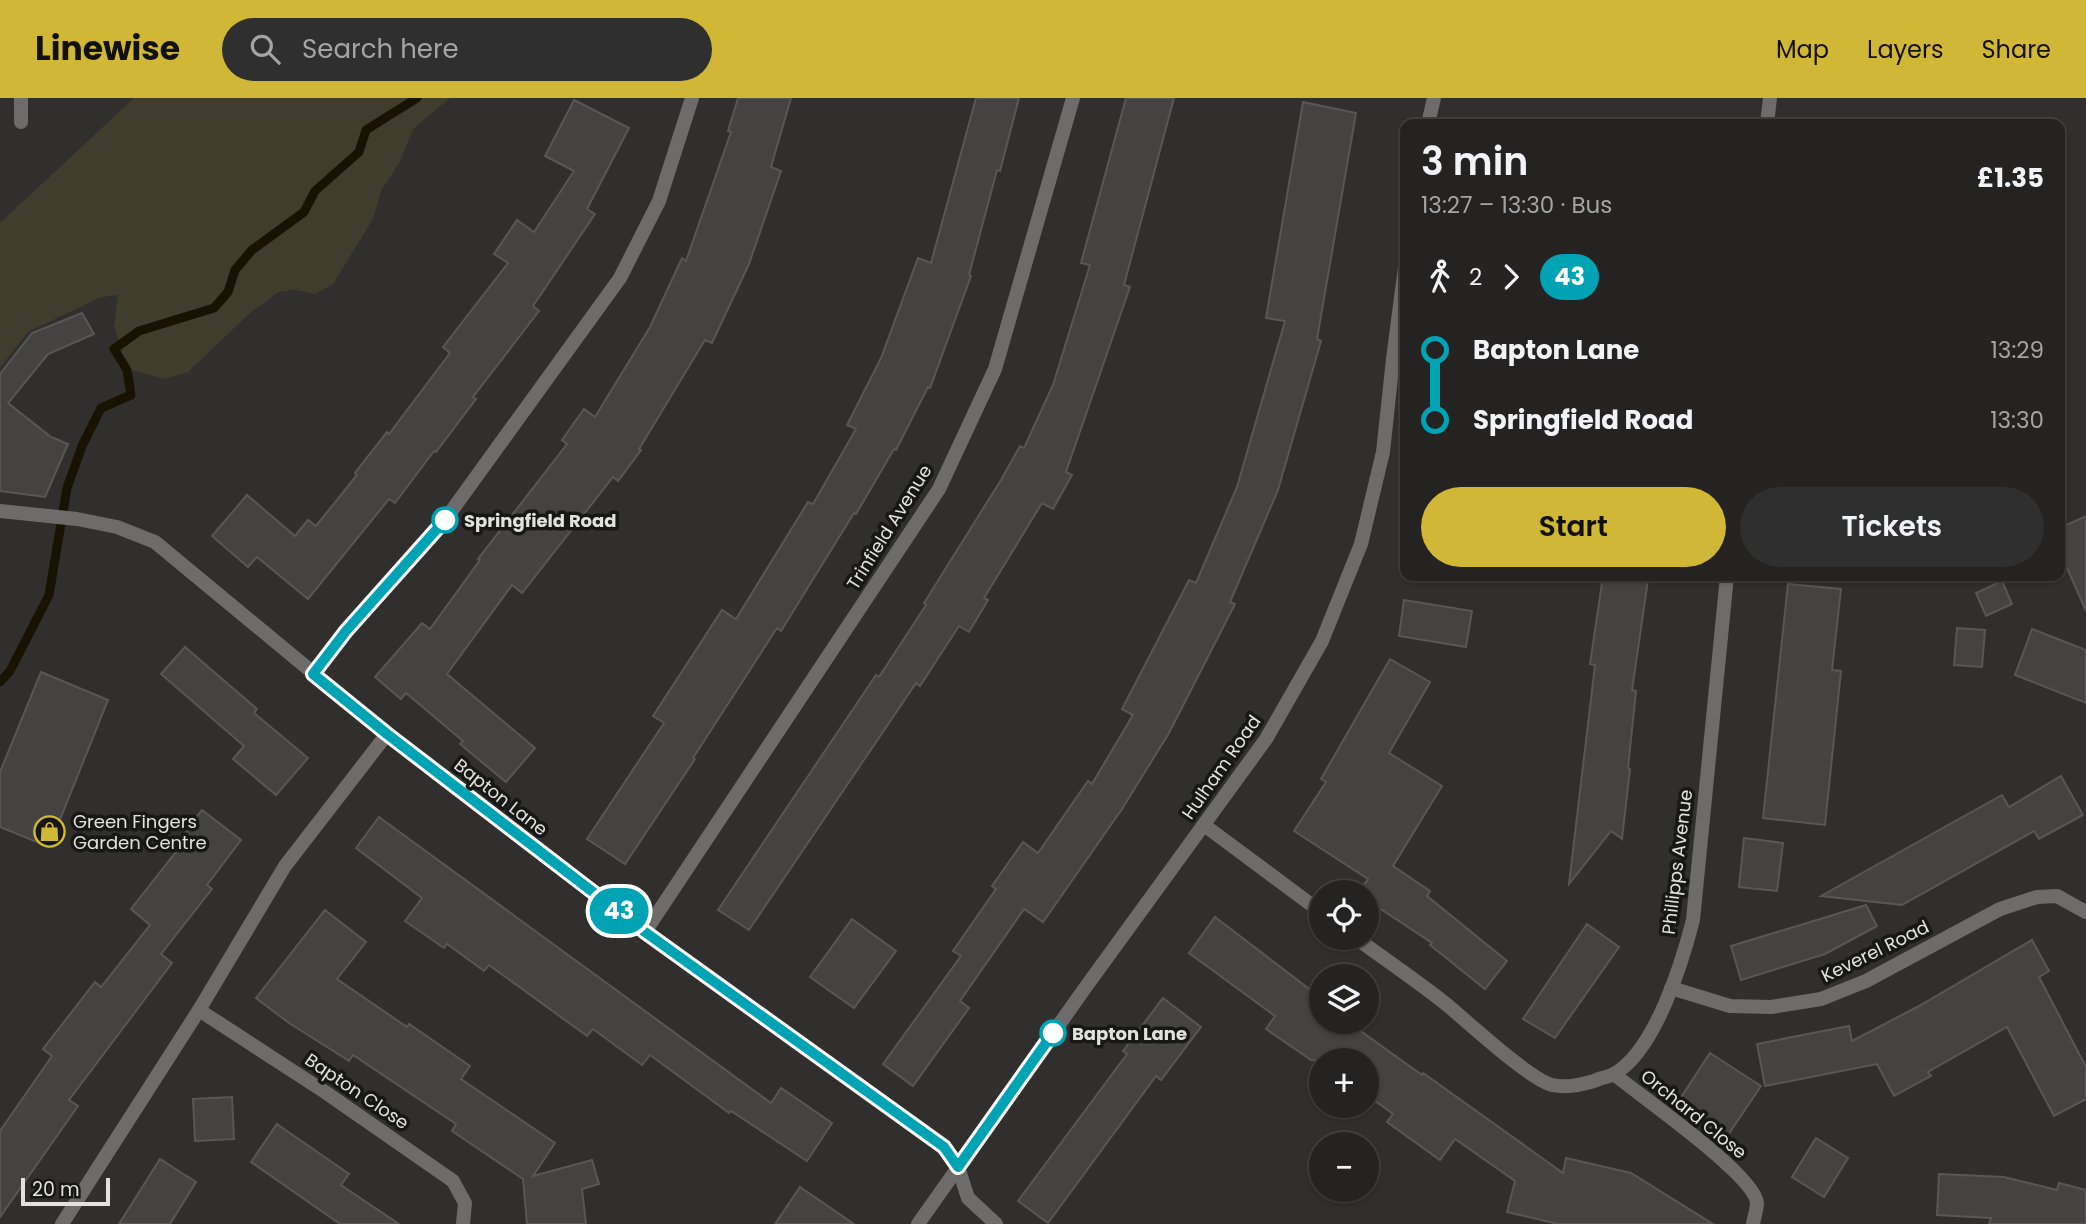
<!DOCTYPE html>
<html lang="en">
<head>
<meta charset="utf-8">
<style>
	body { margin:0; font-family:Poppins,sans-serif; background:#302f2f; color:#f1f3f6; height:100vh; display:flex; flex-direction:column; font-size:26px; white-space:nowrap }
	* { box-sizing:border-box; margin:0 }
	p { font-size:23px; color:#a3a4a5 }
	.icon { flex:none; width:38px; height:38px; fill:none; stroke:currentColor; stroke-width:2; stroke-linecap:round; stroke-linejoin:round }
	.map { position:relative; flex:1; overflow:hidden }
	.details { position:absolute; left:1400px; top:21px; width:665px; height:462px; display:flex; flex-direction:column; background:#242322; border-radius:14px; box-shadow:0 2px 5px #0004,0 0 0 2px #414040 }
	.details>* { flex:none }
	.badge { padding:0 14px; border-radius:23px; font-size:24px; line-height:46px }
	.fabs { position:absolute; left:1309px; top:782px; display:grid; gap:14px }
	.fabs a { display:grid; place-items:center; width:70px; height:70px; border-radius:50%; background:#242322; box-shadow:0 2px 5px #0004,0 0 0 2px #414040; font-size:35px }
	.scale { position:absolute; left:21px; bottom:18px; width:89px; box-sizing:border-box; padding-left:7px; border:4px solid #e1e1df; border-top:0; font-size:19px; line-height:24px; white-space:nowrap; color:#e1e1df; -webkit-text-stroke:5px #171716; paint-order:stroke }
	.map>.badge { position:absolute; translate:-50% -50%; box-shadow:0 0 0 4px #fff }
	.legs { display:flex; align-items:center; gap:10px; height:77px; padding:0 21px; font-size:23px }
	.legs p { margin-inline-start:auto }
	.overview { display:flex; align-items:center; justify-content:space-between; height:119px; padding:0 21px }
	h1 { font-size:38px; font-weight:600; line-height:52px }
	.primary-button { display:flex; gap:14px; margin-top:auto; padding:14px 21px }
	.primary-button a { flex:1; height:80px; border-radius:42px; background:#d1b736; color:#111; font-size:28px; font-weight:600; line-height:80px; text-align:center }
	.primary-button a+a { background:#302f2f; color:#f1f3f6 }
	ul { padding:0 21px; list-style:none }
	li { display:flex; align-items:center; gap:24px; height:70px; font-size:26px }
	li i { display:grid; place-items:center; width:10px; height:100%; margin:0 9px; background:currentColor }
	li i::after { content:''; width:18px; height:18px; margin:-9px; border:5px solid; border-radius:50%; background:#242322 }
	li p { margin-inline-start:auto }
	li:first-child i { background:linear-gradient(#0000 50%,currentColor 0) }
	li:last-child i { background:linear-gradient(currentColor 50%,#0000 0) }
	header { display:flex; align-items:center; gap:42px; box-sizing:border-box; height:98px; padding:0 35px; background:#d1b736; color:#111 }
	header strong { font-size:33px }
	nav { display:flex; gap:38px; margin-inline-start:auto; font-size:24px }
	.search { width:490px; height:63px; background:#302f2f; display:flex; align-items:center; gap:18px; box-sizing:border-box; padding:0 24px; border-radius:38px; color:#a3a4a5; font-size:26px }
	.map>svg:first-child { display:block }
</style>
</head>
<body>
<header>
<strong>Linewise</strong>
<div class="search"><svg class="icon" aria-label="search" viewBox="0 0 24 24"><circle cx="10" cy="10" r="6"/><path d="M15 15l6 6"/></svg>Search here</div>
<nav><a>Map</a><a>Layers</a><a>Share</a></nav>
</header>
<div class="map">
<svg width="2086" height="1126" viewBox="0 0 2086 1126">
	<rect width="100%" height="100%" fill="#302f2d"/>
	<polygon fill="#403d2c" points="134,0 450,0 414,30 399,65 381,93 373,121 333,186 315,196 295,192 278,194 250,215 188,274 164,281 117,268 122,251 114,229 118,197 101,199 28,234 0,270 0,125"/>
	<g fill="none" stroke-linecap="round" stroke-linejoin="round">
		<polyline stroke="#181300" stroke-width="9" points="0,584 10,573 49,497 67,390 82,348 101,310 131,297 127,272 114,251 139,233 214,210 228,194 235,172 252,152 304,114 315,93 359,54 366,32 417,0"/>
	</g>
	<g fill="#444341" stroke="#585755" stroke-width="2">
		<polygon points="738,0 791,0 771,69 781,73 749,166 712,245 705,242 639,351 641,352 618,383 613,379 522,495 512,487 447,576 535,650 506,684 460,646 463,643 406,595 401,601 375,579 422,525 430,531 480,462 478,461 567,346 562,342 584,311 595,319 650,229 682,160 686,163 731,34 728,33"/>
		<polygon points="976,0 1019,0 1000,73 997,72 969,177 971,178 930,290 928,289 896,352 894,351 856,416 854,415 781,533 777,530 693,660 695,661 625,766 587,741 664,625 653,618 722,512 736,521 808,404 813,406 856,331 847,327 881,260 918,160 931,165"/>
		<polygon points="1126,0 1174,0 1124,187 1130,189 1066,374 1072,377 1053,411 1042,405 984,500 988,502 969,534 959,528 920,588 916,585 749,832 718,812 876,577 879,579 926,507 924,505 1001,382 1020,348 1024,350 1053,287 1090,167 1081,165"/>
		<polygon points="574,2 629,30 587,111 595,116 533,208 539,213 473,299 476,301 436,354 434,353 395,405 389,401 308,501 257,459 248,469 212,438 247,397 295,438 308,422 316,428 357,377 355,375 387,334 389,336 450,255 443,249 508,165 494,156 517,122 534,134 574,73 545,58"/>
		<polygon points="1303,4 1356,15 1317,241 1321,243 1278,392 1230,504 1235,506 1169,635 1122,711 1043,824 1024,811 960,903 969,910 913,988 883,966 961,858 953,853 996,791 992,788 1023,744 1038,755 1088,683 1092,686 1133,617 1122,611 1189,482 1196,485 1237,389 1285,223 1266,220"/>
		<polygon points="82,215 94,236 48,256 8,305 51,339 68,346 45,399 0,393 0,276 32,235"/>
		<polygon points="2086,418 2086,513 2060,454 2060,430"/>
		<polygon points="1603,478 1648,482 1632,592 1636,593 1628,670 1630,671 1622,741 1611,733 1569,786 1595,567 1590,566"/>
		<polygon points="2002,483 2012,506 1986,518 1976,495"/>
		<polygon points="1788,486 1841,491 1832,572 1841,573 1825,727 1763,720"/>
		<polygon points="1404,502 1472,513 1466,549 1399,538"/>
		<polygon points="1957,530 1985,532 1982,569 1954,567"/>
		<polygon points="2032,531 2086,552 2086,605 2015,577"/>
		<polygon points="185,549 257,611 254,615 308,660 276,697 233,661 244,648 161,576"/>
		<polygon points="1390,561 1430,584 1389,655 1442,688 1393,768 1430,793 1427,798 1507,863 1485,891 1430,847 1432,845 1367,802 1367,794 1359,794 1368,781 1294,733 1326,684 1321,681"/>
		<polygon points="41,574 108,602 49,749 0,729 0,674"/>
		<polygon points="2061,678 2083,717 2039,741 2034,733 1902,807 1821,798 2002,697 2009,709"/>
		<polygon points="202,712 241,742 207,787 212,791 161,856 172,865 69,1002 78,1008 0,1119 0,1033 52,958 43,951 95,884 101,889 150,827 131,811 182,746 178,744"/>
		<polygon points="379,719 771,1005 781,990 832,1025 807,1063 731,1013 729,1015 650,957 642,967 593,931 587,938 489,867 484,873 447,846 444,850 405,823 422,800 356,750"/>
		<polygon points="1744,740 1783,745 1777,793 1739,789"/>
		<polygon points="1866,807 1877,828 1825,856 1741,882 1731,848"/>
		<polygon points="325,812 366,844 337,881 407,929 409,926 470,968 461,981 555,1045 533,1078 592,1062 599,1086 582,1091 586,1126 527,1126 523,1081 452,1033 456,1026 353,957 349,963 289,925 256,900"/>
		<polygon points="1215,819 1321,900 1321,924 1348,924 1422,977 1423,975 1563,1075 1566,1060 1631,1075 1713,1126 1558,1126 1507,1114 1515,1083 1455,1041 1440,1062 1387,1024 1393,1016 1367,997 1367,962 1311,962 1266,931 1275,918 1189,855"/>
		<polygon points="852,821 896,853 854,910 810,879"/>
		<polygon points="1587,826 1619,849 1555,940 1523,921"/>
		<polygon points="2032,842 2049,873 2039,879 2086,969 2086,1001 2054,1018 2007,929 1928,974 1931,978 1894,998 1877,966 1765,988 1757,946 1849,928 1852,943 1919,908"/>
		<polygon points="1163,900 1201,929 1161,982 1156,978 1048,1125 1018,1103 1127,956 1123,953"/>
		<polygon points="1710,955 1761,988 1726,1040 1676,1007"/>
		<polygon points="232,999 234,1041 195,1043 193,1001"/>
		<polygon points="277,1026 349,1076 341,1087 399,1126 340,1126 251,1064"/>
		<polygon points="1816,1040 1848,1060 1824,1099 1792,1079"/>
		<polygon points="160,1061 196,1084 170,1126 119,1126"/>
		<polygon points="1939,1076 2004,1079 2057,1092 2059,1085 2086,1092 2086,1126 1989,1126 1991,1120 1937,1117"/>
		<polygon points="800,1089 854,1126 775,1126"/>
	</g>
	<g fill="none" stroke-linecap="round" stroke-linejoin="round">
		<g stroke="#6d6c6b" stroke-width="14">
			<polyline points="21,0 21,24"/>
			<polyline points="1767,26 1770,0"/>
			<polyline points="0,413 77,421 117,429 155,444 387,636 645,834 944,1049 958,1069 968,1100 996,1126"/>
			<polyline points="313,576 346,533 450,415 620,180 659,103 692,0"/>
			<polyline points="1204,727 1321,814"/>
			<polyline points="645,834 939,391 995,271 1073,0"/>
			<path d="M1356 840C1386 862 1417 883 1446 906 1468 924 1529 981 1552 987 1567 990 1580 987 1594 983 1600 980 1608 979 1614 976 1655 953 1682 865 1693 822L1727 478"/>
			<polyline points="1671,890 1730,908 1771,909 1821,901 1866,883 2000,811 2037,799 2057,798 2086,814"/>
			<polyline points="199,912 325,994 453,1083 465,1105 463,1126"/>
			<path d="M1614 976C1640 998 1755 1077 1757 1105 1757 1111 1754 1120 1753 1126"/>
			<polyline points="62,1126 199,912 285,768 387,636"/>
		</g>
		<g stroke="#6d6c6b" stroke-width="14">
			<polyline points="1428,26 1434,0"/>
			<polyline points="918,1126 1085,890 1266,641 1322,543 1361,446 1383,354 1393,261 1405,169"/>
		</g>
	</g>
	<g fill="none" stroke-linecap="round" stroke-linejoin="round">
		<defs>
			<polyline id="line-1" points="445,422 346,533 313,576 387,636 645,834 944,1049 958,1069 1053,935"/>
		</defs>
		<use href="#line-1" stroke="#fff" stroke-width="16"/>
		<use href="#line-1" stroke="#00a3b4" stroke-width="10"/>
	</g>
	<defs>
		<symbol id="shop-ring" viewBox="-11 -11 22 22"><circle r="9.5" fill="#171716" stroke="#d1b736" stroke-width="1.5"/><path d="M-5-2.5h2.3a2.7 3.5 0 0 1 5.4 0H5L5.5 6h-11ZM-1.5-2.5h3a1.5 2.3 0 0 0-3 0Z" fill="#d1b736"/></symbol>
	</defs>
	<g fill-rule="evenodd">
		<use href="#shop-ring" x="32" y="716" width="35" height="35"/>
	</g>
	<g fill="#fff" stroke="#00a3b4" stroke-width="3.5">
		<circle cx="445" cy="422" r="12"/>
		<circle cx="1053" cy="935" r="12"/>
	</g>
	<g text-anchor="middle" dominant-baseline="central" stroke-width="7" stroke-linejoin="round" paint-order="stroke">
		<g font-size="18" font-weight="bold" fill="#e1e1df" stroke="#171716" text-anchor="start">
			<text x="464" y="422">Springfield Road</text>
			<text x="1072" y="935">Bapton Lane</text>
		</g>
		<g font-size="18" fill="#e1e1df" stroke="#171716">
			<text transform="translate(889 429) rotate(-58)">Trinfield Avenue</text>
			<text transform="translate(1221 669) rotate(-55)">Hulham Road</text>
			<text transform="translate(501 699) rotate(38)">Bapton Lane</text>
			<text transform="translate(1677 764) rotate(-83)">Phillipps Avenue</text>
			<text transform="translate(1875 853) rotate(-26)">Keverel Road</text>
			<text transform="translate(357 993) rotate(34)">Bapton Close</text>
			<text transform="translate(1694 1016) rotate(39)">Orchard Close</text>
		</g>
		<g font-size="18" fill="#e1e1df" stroke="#171716" text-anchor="start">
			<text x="73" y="723">Green Fingers<tspan x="73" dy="21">Garden Centre</tspan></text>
		</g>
	</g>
</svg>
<div class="fabs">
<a><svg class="icon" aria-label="locate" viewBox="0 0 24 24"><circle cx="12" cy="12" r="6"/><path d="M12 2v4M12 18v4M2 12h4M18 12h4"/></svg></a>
<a><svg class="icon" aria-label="layers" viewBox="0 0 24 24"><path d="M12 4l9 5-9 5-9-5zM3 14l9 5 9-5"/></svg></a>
<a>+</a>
<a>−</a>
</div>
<div class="scale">20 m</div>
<b class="badge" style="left:619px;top:813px;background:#00a3b4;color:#fff">43</b>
<section class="details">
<div class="overview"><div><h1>3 min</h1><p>13:27 – 13:30 · Bus</p></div><b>£1.35</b></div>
<div class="legs"><svg class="icon" aria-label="walk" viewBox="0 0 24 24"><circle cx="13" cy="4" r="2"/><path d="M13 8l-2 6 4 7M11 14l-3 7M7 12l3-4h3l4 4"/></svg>2<svg class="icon" aria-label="forward" viewBox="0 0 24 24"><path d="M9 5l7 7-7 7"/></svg><b class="badge" style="background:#00a3b4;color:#fff">43</b></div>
<ul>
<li><i style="color:#00a3b4"></i><b>Bapton Lane</b><p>13:29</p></li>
<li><i style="color:#00a3b4"></i><b>Springfield Road</b><p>13:30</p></li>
</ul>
<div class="primary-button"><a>Start</a><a>Tickets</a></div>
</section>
</div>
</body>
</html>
